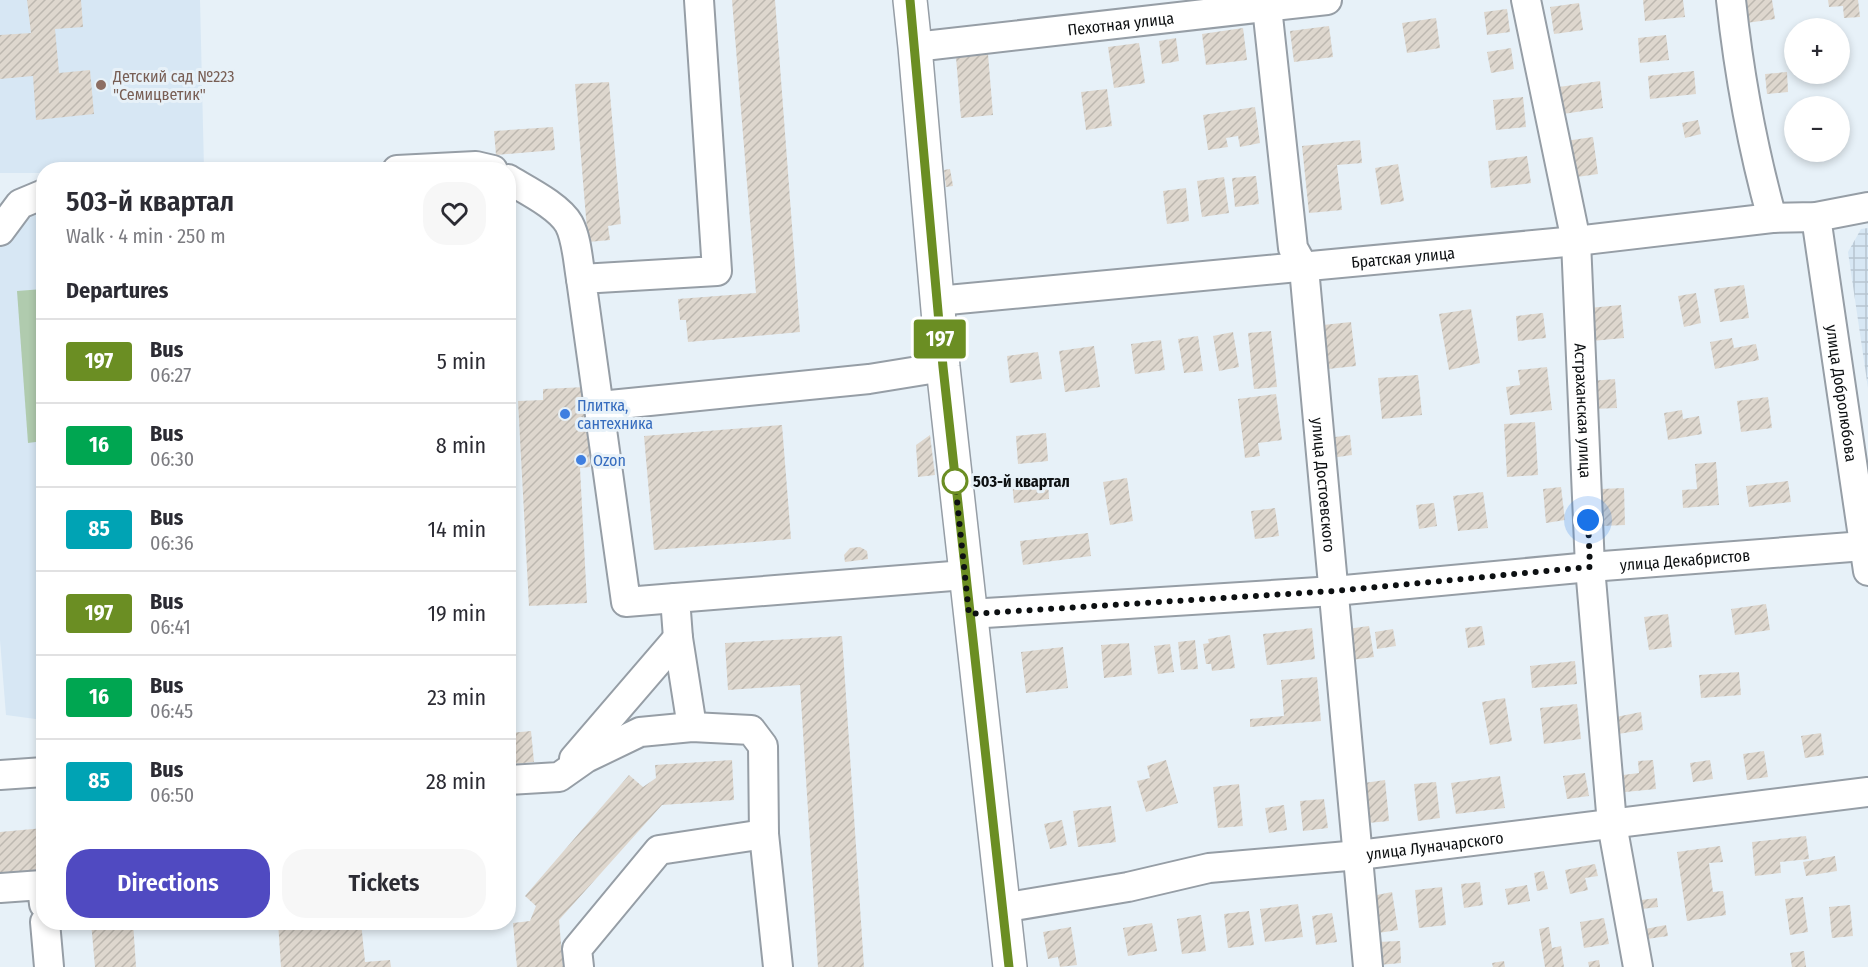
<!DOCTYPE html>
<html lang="en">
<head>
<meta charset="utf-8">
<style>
	body { margin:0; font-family:"Fira Sans Condensed",sans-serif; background:#f7f7f7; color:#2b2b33; height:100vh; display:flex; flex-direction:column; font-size:22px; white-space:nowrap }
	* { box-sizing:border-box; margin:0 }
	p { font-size:20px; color:#7c7c81 }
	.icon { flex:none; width:33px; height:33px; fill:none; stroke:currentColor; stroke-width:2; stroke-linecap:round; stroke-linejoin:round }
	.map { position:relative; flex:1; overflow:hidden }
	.sheet { position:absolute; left:36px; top:162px; width:480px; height:768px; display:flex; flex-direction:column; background:#fff; border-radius:24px; box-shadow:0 3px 9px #0003 }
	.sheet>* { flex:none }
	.badge { padding:0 12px; border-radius:4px; font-size:21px; line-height:39px }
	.buttons { position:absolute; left:1784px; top:18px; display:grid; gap:12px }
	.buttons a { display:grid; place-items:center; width:66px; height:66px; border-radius:50%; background:#fff; box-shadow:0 3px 9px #0003; font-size:30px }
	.you { position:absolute; width:30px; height:30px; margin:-15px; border:4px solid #fff; border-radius:50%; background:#1a73e8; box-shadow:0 0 0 9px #1a73e833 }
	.map>.badge { position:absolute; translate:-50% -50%; box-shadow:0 0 0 3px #fff }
	h2 { padding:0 30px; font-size:22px; line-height:54px }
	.round { display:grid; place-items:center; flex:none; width:63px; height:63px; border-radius:24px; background:#f7f7f7 }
	.head { display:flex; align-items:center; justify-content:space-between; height:102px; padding:0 30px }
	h1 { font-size:28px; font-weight:600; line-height:45px }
	.action { display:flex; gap:12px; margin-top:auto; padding:12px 30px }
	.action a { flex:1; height:69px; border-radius:24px; background:#504ac1; color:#fff; font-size:24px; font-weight:600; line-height:69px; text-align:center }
	.action a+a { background:#f7f7f7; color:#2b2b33 }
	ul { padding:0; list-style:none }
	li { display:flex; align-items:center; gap:18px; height:84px; padding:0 30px; border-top:2px solid #e1e1e2 }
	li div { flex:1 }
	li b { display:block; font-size:22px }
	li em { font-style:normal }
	li .badge { min-width:66px; font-weight:700; text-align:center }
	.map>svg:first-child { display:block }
</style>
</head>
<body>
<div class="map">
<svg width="1868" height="967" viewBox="0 0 1868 967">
	<defs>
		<pattern id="industrial-grid" width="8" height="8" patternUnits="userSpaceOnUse" patternTransform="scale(1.5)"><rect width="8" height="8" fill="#d7e7f4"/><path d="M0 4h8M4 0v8" fill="none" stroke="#b7c5d0"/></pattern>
		<pattern id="building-hatch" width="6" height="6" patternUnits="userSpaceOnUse" patternTransform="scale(1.5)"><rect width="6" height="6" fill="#ded7ce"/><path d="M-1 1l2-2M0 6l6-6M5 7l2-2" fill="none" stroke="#bdb8b0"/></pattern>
	</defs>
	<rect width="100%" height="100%" fill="#e7f1f8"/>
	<g fill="#d7e7f4">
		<polygon points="0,0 200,0 204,169 44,170 43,173 0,173"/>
		<polygon points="32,214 43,214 43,720 6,715 0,640 0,244"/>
	</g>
	<polygon fill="url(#industrial-grid)" points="1868,228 1868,388 1848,252 1861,229"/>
	<polygon fill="#b0cbae" points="43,289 43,441 28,443 17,291"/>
	<g fill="url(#building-hatch)">
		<polygon points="27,0 81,0 83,27 55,29 59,73 90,70 94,114 36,120 33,76 0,79 0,35 31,33"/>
		<polygon points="732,0 775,0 800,332 688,342 686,320 680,320 678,299 756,293"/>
		<polygon points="1643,0 1683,0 1685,17 1645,21"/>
		<polygon points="1743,0 1772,0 1775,19 1746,23"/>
		<polygon points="1828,0 1858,0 1860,17 1844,18 1843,6 1829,7"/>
		<polygon points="1579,3 1583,30 1554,34 1550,7"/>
		<polygon points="1507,9 1510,32 1487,35 1484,12"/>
		<polygon points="1436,18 1440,48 1407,53 1402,23"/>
		<polygon points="1329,26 1333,57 1294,62 1290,31"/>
		<polygon points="1243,28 1247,60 1206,65 1202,34"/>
		<polygon points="1666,35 1669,60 1640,63 1638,38"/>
		<polygon points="1176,38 1179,61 1162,64 1159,41"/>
		<polygon points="1139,43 1145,83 1114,88 1108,47"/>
		<polygon points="1511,48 1514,69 1491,73 1487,52"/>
		<polygon points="988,54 993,115 961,118 956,57"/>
		<polygon points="1694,71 1696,94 1650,99 1648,76"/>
		<polygon points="1787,72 1788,92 1767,94 1765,74"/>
		<polygon points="1600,81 1603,108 1563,114 1559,87"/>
		<polygon points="609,82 621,224 608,226 610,240 588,242 575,84"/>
		<polygon points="1107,89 1112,126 1086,130 1081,92"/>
		<polygon points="1523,97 1526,127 1496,130 1493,100"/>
		<polygon points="1255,107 1260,143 1240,147 1238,136 1226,138 1228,147 1208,150 1203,115"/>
		<polygon points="1698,120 1701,134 1685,138 1682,123"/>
		<polygon points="553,127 555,150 496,155 494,131"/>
		<polygon points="1593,137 1598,174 1570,178 1565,141"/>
		<polygon points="1360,140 1362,163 1337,165 1342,210 1309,213 1302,146"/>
		<polygon points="1527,156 1531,183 1491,188 1488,161"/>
		<polygon points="1398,164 1404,201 1381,205 1375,168"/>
		<polygon points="950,169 953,186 946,187 944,170"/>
		<polygon points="1256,176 1259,204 1235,207 1232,178"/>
		<polygon points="1224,177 1229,213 1202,217 1197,181"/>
		<polygon points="1186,188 1189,221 1167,224 1163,191"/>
		<polygon points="1744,285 1749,318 1720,322 1714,289"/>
		<polygon points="1696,293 1701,323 1684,327 1678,296"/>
		<polygon points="1621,305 1624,338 1592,341 1589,308"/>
		<polygon points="1471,309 1480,363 1449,370 1439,314"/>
		<polygon points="1543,313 1546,338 1518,341 1516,316"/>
		<polygon points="1351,322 1356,366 1328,369 1323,325"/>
		<polygon points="1271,331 1277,387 1254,389 1248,333"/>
		<polygon points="1233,332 1239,367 1219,371 1213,336"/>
		<polygon points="1198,336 1203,371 1184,373 1178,339"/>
		<polygon points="1732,338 1734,348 1756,344 1759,360 1715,369 1710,342"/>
		<polygon points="1161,340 1165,370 1135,374 1131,344"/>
		<polygon points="1094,346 1100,387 1065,392 1059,351"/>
		<polygon points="1038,352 1042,379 1010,383 1007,356"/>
		<polygon points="1547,367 1552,410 1510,415 1506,387 1520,385 1518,370"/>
		<polygon points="1418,375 1422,415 1382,419 1378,378"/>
		<polygon points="1615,379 1617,408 1593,409 1591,381"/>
		<polygon points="586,387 590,467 580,468 587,603 529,606 518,401 543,400 543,389"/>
		<polygon points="1276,394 1282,440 1258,443 1260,456 1245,458 1238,399"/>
		<polygon points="1768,397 1772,428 1741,432 1737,401"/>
		<polygon points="1682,410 1683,419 1699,416 1702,434 1668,440 1664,413"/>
		<polygon points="1535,422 1538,475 1507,477 1504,424"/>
		<polygon points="782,425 791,539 654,550 644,436"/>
		<polygon points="1046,433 1048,461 1018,464 1016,436"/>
		<polygon points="930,435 935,475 918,477 916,445"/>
		<polygon points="1350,435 1352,455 1331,458 1328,438"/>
		<polygon points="1716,462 1719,505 1683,508 1682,490 1697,489 1695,464"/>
		<polygon points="1048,478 1049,499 1014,503 1012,481"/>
		<polygon points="1127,478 1133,521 1110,525 1103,482"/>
		<polygon points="1788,481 1791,502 1749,507 1746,486"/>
		<polygon points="1561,487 1565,520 1546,523 1543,489"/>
		<polygon points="1624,488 1625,525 1602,526 1601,489"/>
		<polygon points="1483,492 1488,528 1458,531 1453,496"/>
		<polygon points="1434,503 1437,526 1419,529 1416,505"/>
		<polygon points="1275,508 1279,536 1255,539 1251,511"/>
		<polygon points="1088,533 1091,556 1023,565 1020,541"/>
		<polygon points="860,547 867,551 868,559 845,562 844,555 850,548"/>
		<polygon points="1766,604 1770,630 1735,635 1731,609"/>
		<polygon points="1668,614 1672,647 1649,650 1644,617"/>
		<polygon points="1369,626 1374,657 1351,660 1347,629"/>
		<polygon points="1482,626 1485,645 1468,648 1465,628"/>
		<polygon points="1312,628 1315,659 1267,665 1263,634"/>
		<polygon points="1393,629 1396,646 1377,649 1375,632"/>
		<polygon points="1230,635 1235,668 1212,671 1211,664 1206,664 1203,644 1209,643 1208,639"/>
		<polygon points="842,636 864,967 818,967 800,685 728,690 725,643"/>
		<polygon points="1195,640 1198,669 1181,670 1178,642"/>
		<polygon points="1129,643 1132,675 1104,678 1101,645"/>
		<polygon points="1170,644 1174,672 1158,674 1154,646"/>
		<polygon points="1063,647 1068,688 1026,693 1021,652"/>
		<polygon points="1575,661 1577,684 1532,688 1530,666"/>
		<polygon points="1739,672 1741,695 1701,698 1699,675"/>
		<polygon points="1317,677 1321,721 1250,727 1250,719 1284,716 1281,680"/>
		<polygon points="1505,698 1512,741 1490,745 1482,702"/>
		<polygon points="1577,704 1581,739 1544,744 1540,708"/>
		<polygon points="1641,712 1643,730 1618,734 1616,717"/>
		<polygon points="531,731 534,762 513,764 510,733"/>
		<polygon points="1821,733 1824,755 1805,758 1801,736"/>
		<polygon points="1764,751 1768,777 1747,780 1743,754"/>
		<polygon points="732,760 734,800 662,805 559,920 563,967 517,967 513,923 530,921 536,906 525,896 629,775 643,787 656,778 655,765"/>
		<polygon points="1166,760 1178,803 1146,812 1137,781 1150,778 1147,766"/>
		<polygon points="1653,760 1656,789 1625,792 1623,775 1639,773 1638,761"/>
		<polygon points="1710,760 1713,779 1693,782 1690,763"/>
		<polygon points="1585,773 1589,796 1567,799 1563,776"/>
		<polygon points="1500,776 1505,808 1456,814 1451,783"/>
		<polygon points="1385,780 1389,821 1368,823 1364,783"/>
		<polygon points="1436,782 1440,818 1418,821 1414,784"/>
		<polygon points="1239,784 1243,826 1218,828 1213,787"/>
		<polygon points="1324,799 1328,828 1303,831 1300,801"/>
		<polygon points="1284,805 1287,830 1269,833 1265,808"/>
		<polygon points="1111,806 1116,842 1078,847 1073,811"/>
		<polygon points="1062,820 1067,845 1050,849 1044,824"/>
		<polygon points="44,828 44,875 0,878 0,832"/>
		<polygon points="1806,836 1809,859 1780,862 1781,873 1755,876 1752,842"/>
		<polygon points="1720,846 1723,862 1709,863 1713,892 1723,891 1726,915 1687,921 1677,852"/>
		<polygon points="1835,856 1837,871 1806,876 1803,862"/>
		<polygon points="1595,864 1598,876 1585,878 1588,890 1570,894 1565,870"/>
		<polygon points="1544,871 1548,889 1537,891 1534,873"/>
		<polygon points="1480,882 1483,905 1464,908 1461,884"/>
		<polygon points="1527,885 1530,901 1508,905 1505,889"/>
		<polygon points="1442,887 1446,925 1419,928 1415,890"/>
		<polygon points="1392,892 1398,930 1378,933 1372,896"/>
		<polygon points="1803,897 1808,932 1790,935 1785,899"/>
		<polygon points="1657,898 1658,907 1642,909 1641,900"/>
		<polygon points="1298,904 1303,937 1265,942 1260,909"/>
		<polygon points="1850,905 1853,936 1832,938 1829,907"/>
		<polygon points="1249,911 1254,945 1228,948 1224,914"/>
		<polygon points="1332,913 1337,942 1316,945 1312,916"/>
		<polygon points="1201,915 1206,951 1182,954 1177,919"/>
		<polygon points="1604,918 1609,944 1584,948 1580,922"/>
		<polygon points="91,922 133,922 136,967 95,967"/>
		<polygon points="278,922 361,922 365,962 390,960 391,967 281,967"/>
		<polygon points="1152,923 1157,951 1128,956 1123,928"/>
		<polygon points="1666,925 1668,936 1647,939 1645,929"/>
		<polygon points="1071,927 1077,965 1060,967 1058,957 1048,959 1043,932"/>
		<polygon points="1549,927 1552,948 1561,946 1564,967 1545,967 1539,929"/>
		<polygon points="1400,941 1401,963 1379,965 1377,942"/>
		<polygon points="1804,951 1806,967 1792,967 1790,953"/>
		<polygon points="1599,960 1600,967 1589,967 1588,962"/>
		<polygon points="1504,961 1505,967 1493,967 1492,963"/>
	</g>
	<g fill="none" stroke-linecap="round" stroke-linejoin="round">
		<defs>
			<g id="minor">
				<path id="s1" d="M1526 0 1576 241 1590 567 1612 824 1638 967"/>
				<path d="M1731 0C1739 74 1752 146 1772 218"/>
				<path id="s2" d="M1267 7 1293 248 1304 268 1368 967"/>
				<path id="s3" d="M915 47 1327 0"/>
				<polyline points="397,170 476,166 493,170"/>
				<path d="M508 179C526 190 559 206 569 224 577 239 578 262 581 279"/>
				<path id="s4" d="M1816 217 1868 571"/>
				<polyline points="0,231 20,204 44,194"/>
				<path id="s5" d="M937 301 1576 241 1772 218 1816 217 1868 207"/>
				<polyline points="600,406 869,379 943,367"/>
				<polyline points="675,598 626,602 581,279 717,271 699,0"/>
				<path id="s6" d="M969 614 1334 591 1590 567 1864 546"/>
				<polyline points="692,727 678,638 675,598 965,575"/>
				<polyline points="574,759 678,638"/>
				<polyline points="0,775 44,772"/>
				<polyline points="508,780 559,777 586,758 640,732 692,727 751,730 763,746 764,834 778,967"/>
				<polyline points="0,888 42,885 44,904"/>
				<path id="s7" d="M1002 908 1128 887 1209 868 1359 855 1868 792"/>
				<polyline points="45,922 49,967"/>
				<polyline points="579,967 577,949 659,850 764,834"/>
			</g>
			<polyline id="major" points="910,0 915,47 943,367 1010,967"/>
		</defs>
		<use href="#minor" stroke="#969ea6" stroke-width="32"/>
		<use href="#major" stroke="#969ea6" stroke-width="36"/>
		<use href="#minor" stroke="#fff" stroke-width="28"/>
		<use href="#major" stroke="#fff" stroke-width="33"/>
	</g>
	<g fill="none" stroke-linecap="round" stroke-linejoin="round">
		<defs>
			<polyline id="line" points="910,0 943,367 1009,967"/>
		</defs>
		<use href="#line" stroke="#fff" stroke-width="14"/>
		<use href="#line" stroke="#6b8e23" stroke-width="9"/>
		<polyline stroke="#0d1012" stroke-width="6" stroke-dasharray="0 10.8" points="955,481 969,614 1334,591 1590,567 1588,520"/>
	</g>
	<circle fill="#8d6e63" stroke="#e7f1f8" stroke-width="2" cx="101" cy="85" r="6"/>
	<g fill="#3f7fe0" stroke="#e7f1f8" stroke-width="2">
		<circle cx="565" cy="414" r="6"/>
		<circle cx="581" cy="460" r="6"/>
	</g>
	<circle fill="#fff" stroke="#6b8e23" stroke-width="3" cx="955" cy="481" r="12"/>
	<g text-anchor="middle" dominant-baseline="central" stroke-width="6" stroke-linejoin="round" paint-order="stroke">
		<g font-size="16" fill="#0d1012" stroke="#e7f1f8">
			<text stroke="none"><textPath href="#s3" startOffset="207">Пехотная улица</textPath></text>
			<text stroke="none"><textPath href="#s5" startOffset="468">Братская улица</textPath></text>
			<text stroke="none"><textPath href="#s4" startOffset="178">улица Добролюбова</textPath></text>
			<text stroke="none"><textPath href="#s1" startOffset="416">Астраханская улица</textPath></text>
			<text stroke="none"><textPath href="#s2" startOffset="483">улица Достоевского</textPath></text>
			<text stroke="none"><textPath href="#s6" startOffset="718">улица Декабристов</textPath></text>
			<text stroke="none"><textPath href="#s7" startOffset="438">улица Луначарского</textPath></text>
		</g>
		<g font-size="16" fill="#785e54" stroke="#e7f1f8" text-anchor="start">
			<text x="113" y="76">Детский сад №223<tspan x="113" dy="18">"Семицветик"</tspan></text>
		</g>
		<g font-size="16" fill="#366cbe" stroke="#e7f1f8" text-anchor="start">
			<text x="577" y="405">Плитка,<tspan x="577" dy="18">сантехника</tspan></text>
			<text x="593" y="460">Ozon</text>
		</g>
		<g font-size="16" font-weight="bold" fill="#0d1012" stroke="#e7f1f8" text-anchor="start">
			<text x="973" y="481">503-й квартал</text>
		</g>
	</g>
</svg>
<div class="buttons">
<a>+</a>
<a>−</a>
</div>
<div class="you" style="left:1588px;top:520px"></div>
<b class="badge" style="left:940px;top:339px;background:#6b8e23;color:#fff">197</b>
<section class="sheet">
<div class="head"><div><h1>503-й квартал</h1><p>Walk · 4 min · 250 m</p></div><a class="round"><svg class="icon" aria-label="heart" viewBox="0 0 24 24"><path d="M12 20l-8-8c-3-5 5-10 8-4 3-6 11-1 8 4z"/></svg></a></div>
<h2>Departures</h2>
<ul>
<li><span class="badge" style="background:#6b8e23;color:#fff">197</span><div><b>Bus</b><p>06:27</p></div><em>5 min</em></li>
<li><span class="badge" style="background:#00a651;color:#fff">16</span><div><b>Bus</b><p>06:30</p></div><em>8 min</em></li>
<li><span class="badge" style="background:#00a3b4;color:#fff">85</span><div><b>Bus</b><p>06:36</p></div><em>14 min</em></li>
<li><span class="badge" style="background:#6b8e23;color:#fff">197</span><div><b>Bus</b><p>06:41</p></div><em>19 min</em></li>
<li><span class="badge" style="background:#00a651;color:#fff">16</span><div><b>Bus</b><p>06:45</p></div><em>23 min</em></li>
<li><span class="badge" style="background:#00a3b4;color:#fff">85</span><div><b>Bus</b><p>06:50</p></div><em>28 min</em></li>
</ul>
<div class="action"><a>Directions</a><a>Tickets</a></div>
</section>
</div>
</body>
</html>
